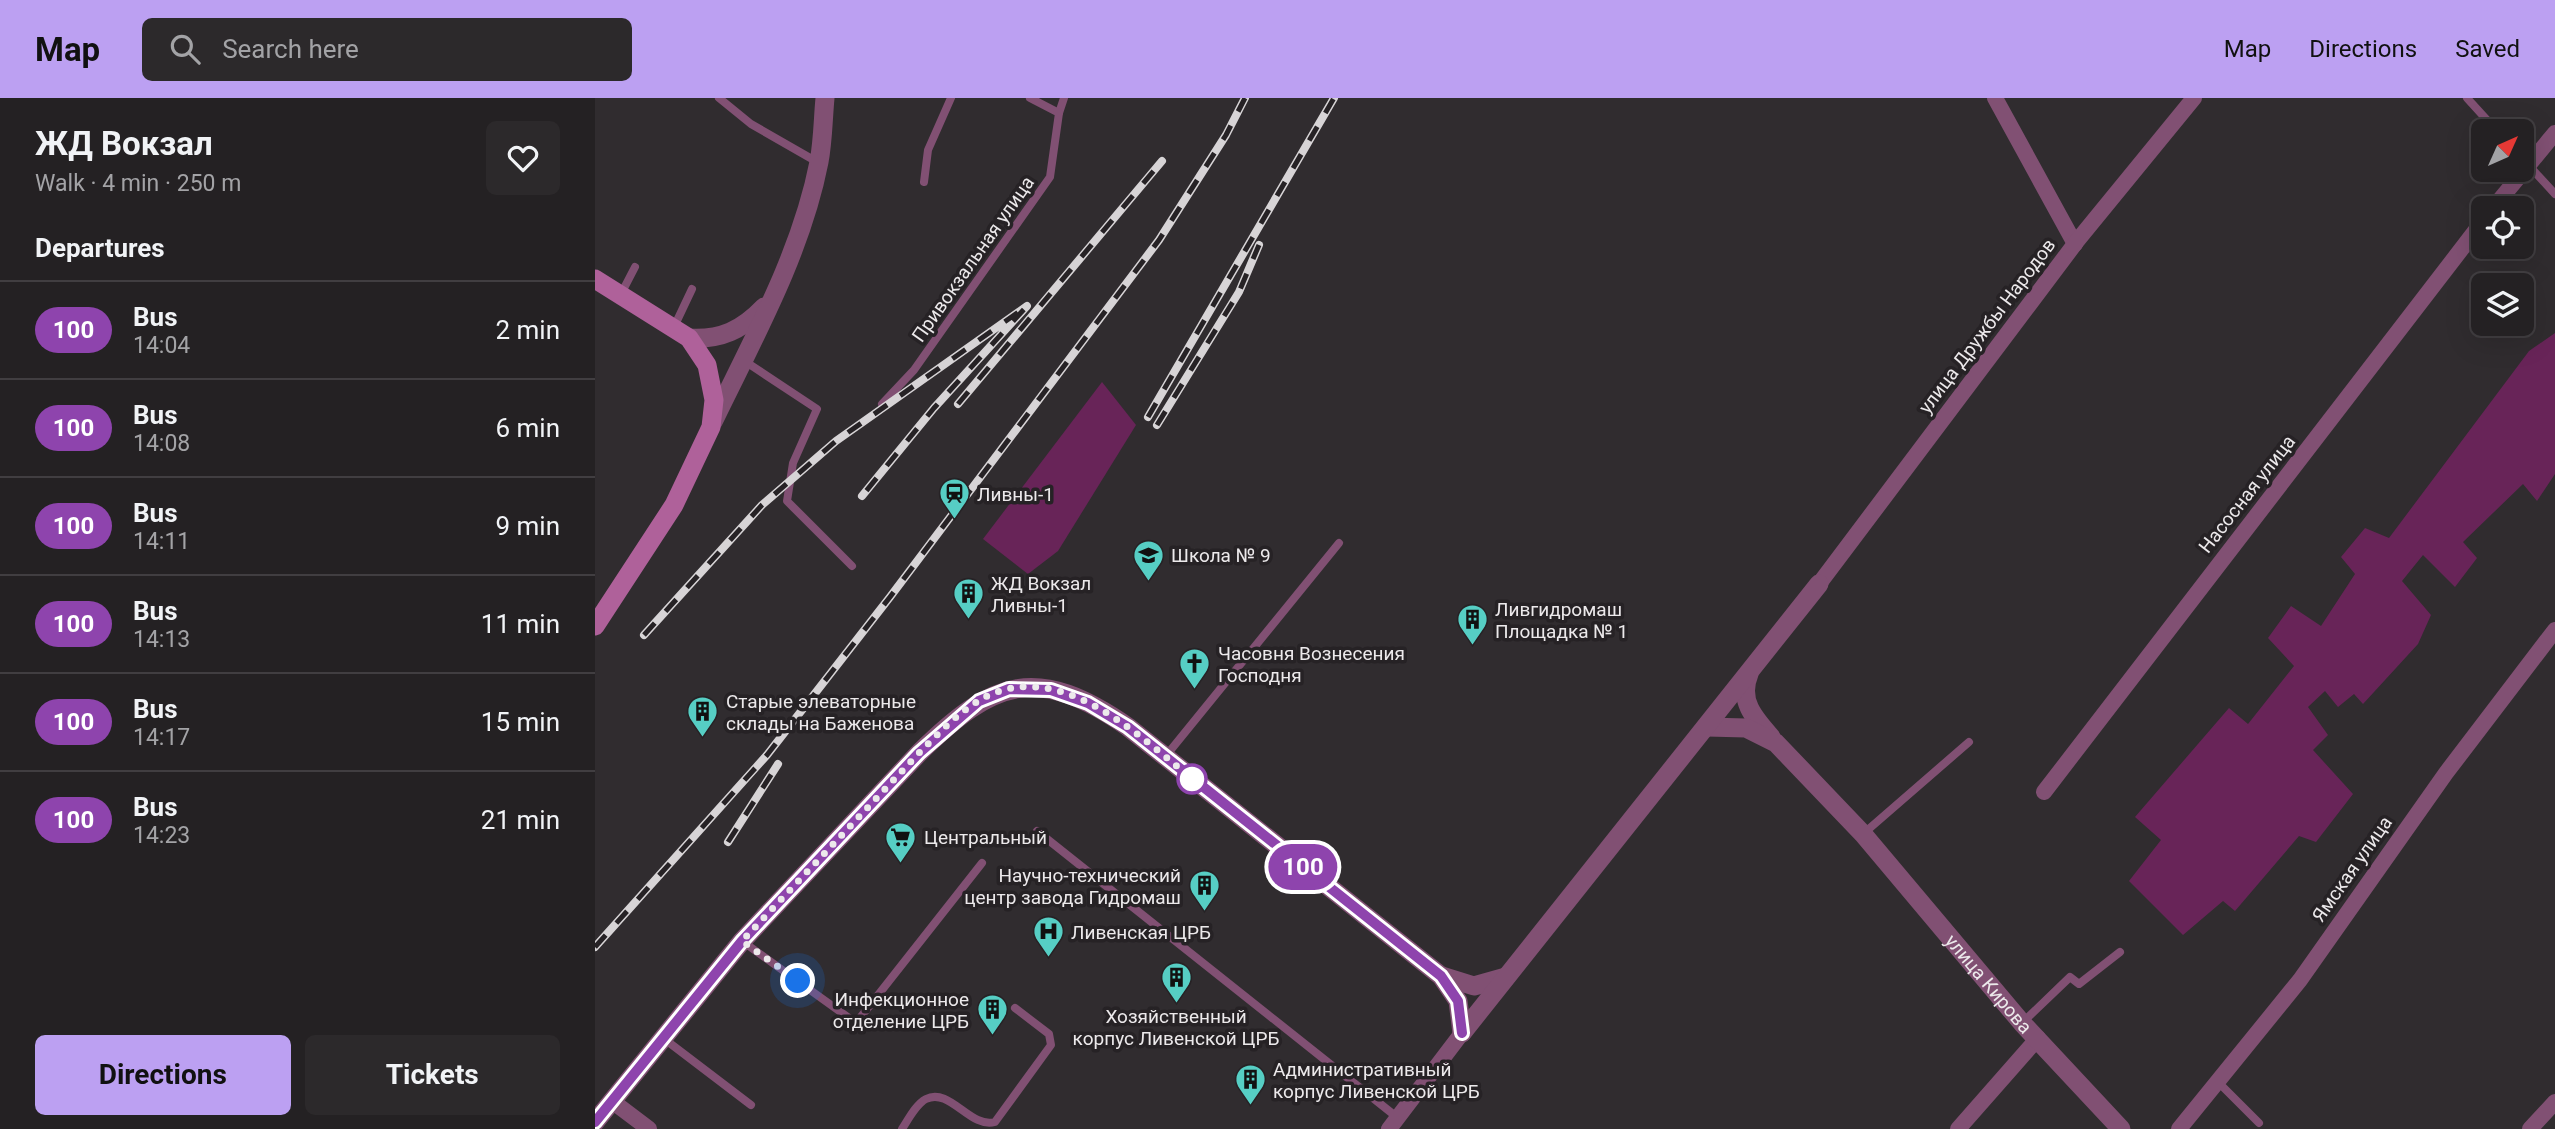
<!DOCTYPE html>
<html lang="en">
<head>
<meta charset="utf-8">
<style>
	body { margin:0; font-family:Roboto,sans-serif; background:#2c292b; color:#f1f3f6; height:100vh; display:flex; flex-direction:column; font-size:26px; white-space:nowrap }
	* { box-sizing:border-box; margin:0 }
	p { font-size:23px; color:#a3a3a6 }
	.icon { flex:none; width:38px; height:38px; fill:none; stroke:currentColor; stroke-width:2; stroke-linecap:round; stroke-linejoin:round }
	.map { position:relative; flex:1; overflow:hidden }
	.side { display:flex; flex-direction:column; background:#242123; width:595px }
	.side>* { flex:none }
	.badge { padding:0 14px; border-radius:23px; font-size:24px; line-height:46px }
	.needle { width:46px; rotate:45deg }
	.controls { position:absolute; left:1876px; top:21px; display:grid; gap:14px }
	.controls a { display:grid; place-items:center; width:63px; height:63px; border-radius:10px; background:#242123; box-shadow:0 7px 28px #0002,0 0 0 2px #413e41; font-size:35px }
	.you { position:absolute; width:35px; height:35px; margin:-18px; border:5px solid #fff; border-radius:50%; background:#1a73e8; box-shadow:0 0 0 10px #1a73e833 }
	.map>.badge { position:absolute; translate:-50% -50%; box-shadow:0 0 0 4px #fff }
	h2 { padding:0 35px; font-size:26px; line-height:63px }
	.round { display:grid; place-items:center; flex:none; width:74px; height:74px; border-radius:10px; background:#2c292b }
	.headline { display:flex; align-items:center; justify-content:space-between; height:119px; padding:0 35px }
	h1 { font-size:33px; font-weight:700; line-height:52px }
	.action { display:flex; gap:14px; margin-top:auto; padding:14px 35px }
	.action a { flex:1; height:80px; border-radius:10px; background:#bca0f2; color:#111; font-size:28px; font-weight:700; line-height:80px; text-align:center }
	.action a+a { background:#2c292b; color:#f1f3f6 }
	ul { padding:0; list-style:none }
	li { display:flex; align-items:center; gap:21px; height:98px; padding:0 35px; border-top:2px solid #413e41 }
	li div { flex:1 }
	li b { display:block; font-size:26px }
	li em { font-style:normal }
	li .badge { min-width:77px; font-weight:700; text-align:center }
	header { display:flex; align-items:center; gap:42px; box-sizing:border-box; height:98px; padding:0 35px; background:#bca0f2; color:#111 }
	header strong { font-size:33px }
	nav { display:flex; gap:38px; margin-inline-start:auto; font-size:24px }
	.search { width:490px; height:63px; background:#2c292b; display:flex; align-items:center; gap:18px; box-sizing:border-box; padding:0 24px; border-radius:10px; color:#a3a3a6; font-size:26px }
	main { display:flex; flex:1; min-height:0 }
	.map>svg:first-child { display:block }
</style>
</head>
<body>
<header>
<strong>Map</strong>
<div class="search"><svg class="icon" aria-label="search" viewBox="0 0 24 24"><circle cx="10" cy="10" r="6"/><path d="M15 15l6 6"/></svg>Search here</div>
<nav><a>Map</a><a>Directions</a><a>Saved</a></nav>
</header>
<main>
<section class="side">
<div class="headline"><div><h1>ЖД Вокзал</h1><p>Walk · 4 min · 250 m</p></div><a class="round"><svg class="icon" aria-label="heart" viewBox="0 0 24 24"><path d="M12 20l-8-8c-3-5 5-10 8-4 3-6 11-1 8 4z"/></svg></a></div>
<h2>Departures</h2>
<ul>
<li><span class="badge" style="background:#8e44ad;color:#fff">100</span><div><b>Bus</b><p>14:04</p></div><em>2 min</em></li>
<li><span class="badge" style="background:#8e44ad;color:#fff">100</span><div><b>Bus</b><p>14:08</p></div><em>6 min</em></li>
<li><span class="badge" style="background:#8e44ad;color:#fff">100</span><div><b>Bus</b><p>14:11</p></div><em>9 min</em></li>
<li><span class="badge" style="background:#8e44ad;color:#fff">100</span><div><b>Bus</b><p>14:13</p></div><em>11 min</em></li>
<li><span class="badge" style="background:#8e44ad;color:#fff">100</span><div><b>Bus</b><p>14:17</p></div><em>15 min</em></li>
<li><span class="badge" style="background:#8e44ad;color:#fff">100</span><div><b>Bus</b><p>14:23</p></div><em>21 min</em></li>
</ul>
<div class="action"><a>Directions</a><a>Tickets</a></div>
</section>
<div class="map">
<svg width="1960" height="1031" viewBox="0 0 1960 1031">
	<rect width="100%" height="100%" fill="#302c2f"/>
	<g fill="#682458">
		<polygon points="1960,235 1960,376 1942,403 1928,386 1868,444 1882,460 1860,489 1828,457 1807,483 1836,517 1823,546 1768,606 1759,596 1743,609 1730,593 1713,609 1733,637 1718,652 1758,696 1721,744 1704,738 1640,813 1628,803 1588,837 1534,783 1566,742 1540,719 1634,610 1653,626 1699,568 1673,540 1696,508 1726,528 1760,476 1746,459 1770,430 1794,440 1934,253"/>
		<polygon points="507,284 541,327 463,453 433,476 388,441"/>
	</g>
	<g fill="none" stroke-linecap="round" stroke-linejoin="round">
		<g stroke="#815073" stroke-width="8">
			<polyline points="124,0 156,26 224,65"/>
			<polyline points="1872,0 1902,33"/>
			<polyline points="464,15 469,0"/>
			<polyline points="1927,60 1960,96"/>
			<polyline points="329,84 333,52 356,0"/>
			<polyline points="26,196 40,169"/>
			<polyline points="79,229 97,191"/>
			<polyline points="148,262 222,311 198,365 192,403 257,468"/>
			<polyline points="287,306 319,272 455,79 464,15 435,0"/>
			<polyline points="570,659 744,445"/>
			<polyline points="442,733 803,1020"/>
			<polyline points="1268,736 1374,644"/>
			<polyline points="147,843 261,925 387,765"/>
			<polyline points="1427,925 1475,879 1484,886 1525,854"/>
			<polyline points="68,940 156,1007"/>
			<polyline points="1624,985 1664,1025"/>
			<path d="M307 1031C313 1022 321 1006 331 1001 355 989 375 1031 400 1024L456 947 454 936 420 910"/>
		</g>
		<g stroke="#815073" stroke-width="16">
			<polyline points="1400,0 1480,146"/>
			<polyline points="1898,110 1960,35"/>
			<polyline points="1224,486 1482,143 1599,0"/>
			<polyline points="1449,694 1888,123"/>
			<polyline points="17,1003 54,1031"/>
			<polyline points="794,1031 867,935"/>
			<polyline points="1363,1031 1443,940"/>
			<polyline points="1584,1031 1705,882 1851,675 1960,532"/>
			<polyline points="1935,1031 1960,1004"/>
		</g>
		<g stroke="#815073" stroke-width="19">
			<path d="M94 240C126 242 147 232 169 209"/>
			<path d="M118 324C158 241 206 156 224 64 228 43 228 21 230 0"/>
			<path d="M1154 576C1143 602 1159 620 1176 639"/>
			<path id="s1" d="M1112 629 1151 630 1181 645 1268 736 1427 925 1526 1031"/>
			<polyline points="847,878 879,888 911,879"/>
			<polyline points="867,935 1224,486"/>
			<path d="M0 1024 147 843 324 655C399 581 442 566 533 629L846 878 863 903 867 935"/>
		</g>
		<polyline stroke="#af619a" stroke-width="19" points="0,181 94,240 112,267 119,302 116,329 79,407 0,528"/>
		<defs>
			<g id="rail">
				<polyline points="363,306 567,63"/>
				<polyline points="553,319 739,0"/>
				<polyline points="562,327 644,194 664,147"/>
				<polyline points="49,537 167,407 241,343 432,208 339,310 267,398"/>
				<polyline points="133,744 183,666"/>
				<polyline points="0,849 172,657 295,499 564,142 631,37 650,0"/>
			</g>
		</defs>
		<use href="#rail" stroke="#d7d4d6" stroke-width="8"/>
		<use href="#rail" stroke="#262225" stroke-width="5" stroke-dasharray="16" stroke-linecap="butt"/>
	</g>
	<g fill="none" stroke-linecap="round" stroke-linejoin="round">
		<defs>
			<polyline id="line" points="0,1024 147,843 324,655 384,603 414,591 456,592 493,605 533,629 846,878 863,903 867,935"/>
		</defs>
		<use href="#line" stroke="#fff" stroke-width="16"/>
		<use href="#line" stroke="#8e44ad" stroke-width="10"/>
		<path stroke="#ece9eb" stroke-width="7" stroke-dasharray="0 12.6" d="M203 883 147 843 324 655C345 634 367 610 394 597 471 563 547 641 601 684L597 681"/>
	</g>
	<defs>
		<symbol id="station-pin" viewBox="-11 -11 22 30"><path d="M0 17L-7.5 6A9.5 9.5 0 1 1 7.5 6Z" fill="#56cec4" stroke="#262225"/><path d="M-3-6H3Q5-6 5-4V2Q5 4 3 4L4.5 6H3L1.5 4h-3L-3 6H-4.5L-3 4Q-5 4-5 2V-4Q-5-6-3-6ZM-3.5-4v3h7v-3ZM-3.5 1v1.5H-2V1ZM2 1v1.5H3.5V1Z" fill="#111"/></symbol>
		<symbol id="school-pin" viewBox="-11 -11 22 30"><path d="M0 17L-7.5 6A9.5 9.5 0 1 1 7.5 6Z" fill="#56cec4" stroke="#262225"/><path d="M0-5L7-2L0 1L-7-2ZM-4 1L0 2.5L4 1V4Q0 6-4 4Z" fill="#111"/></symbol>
		<symbol id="building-pin" viewBox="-11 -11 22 30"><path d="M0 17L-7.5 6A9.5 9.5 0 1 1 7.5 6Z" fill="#56cec4" stroke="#262225"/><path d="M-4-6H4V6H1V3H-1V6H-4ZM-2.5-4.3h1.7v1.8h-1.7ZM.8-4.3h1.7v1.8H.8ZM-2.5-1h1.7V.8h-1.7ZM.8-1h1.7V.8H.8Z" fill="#111"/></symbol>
		<symbol id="church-pin" viewBox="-11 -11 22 30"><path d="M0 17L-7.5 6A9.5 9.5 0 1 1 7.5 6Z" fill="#56cec4" stroke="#262225"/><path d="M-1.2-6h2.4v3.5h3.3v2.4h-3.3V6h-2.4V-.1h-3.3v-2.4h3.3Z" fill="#111"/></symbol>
		<symbol id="supermarket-pin" viewBox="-11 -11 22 30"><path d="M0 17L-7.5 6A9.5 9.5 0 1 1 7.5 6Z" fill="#56cec4" stroke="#262225"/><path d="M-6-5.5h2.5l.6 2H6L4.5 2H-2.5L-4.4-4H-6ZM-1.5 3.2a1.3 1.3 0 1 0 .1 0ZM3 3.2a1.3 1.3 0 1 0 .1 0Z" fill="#111"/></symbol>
		<symbol id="hospital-pin" viewBox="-11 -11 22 30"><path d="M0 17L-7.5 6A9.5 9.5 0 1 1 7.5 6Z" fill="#56cec4" stroke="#262225"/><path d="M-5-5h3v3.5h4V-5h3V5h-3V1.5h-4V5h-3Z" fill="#111"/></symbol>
	</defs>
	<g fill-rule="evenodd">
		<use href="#station-pin" x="342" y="378" width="35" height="47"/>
		<use href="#school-pin" x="536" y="440" width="35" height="47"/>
		<use href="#building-pin" x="356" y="478" width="35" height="47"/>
		<use href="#building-pin" x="860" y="504" width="35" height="47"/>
		<use href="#church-pin" x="582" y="548" width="35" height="47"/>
		<use href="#building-pin" x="90" y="596" width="35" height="47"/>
		<use href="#supermarket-pin" x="288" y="722" width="35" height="47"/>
		<use href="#building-pin" x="592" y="770" width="35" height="47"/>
		<use href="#hospital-pin" x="436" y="816" width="35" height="47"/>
		<use href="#building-pin" x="564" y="862" width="35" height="47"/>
		<use href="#building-pin" x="380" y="894" width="35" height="47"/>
		<use href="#building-pin" x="638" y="964" width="35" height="47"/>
	</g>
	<circle fill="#fff" stroke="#8e44ad" stroke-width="3.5" cx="597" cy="681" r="14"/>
	<g text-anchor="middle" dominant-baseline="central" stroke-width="7" stroke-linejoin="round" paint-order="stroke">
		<g font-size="19" fill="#ece9eb" stroke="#262225">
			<text transform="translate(378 161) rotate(-55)">Привокзальная улица</text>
			<text transform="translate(1392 228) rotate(-53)">улица Дружбы Народов</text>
			<text transform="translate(1652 396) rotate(-52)">Насосная улица</text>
			<text transform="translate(1757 771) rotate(-55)">Ямская улица</text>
			<text stroke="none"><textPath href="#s1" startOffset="394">улица Кирова</textPath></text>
		</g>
		<g font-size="19" fill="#ece9eb" stroke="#262225" text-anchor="start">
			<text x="382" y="396">Ливны-1</text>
			<text x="576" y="457">Школа № 9</text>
			<text x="396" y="485">ЖД Вокзал<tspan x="396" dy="22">Ливны-1</tspan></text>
			<text x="900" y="511">Ливгидромаш<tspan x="900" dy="22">Площадка № 1</tspan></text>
			<text x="623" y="555">Часовня Вознесения<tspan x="623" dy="22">Господня</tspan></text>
			<text x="131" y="603">Старые элеваторные<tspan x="131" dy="22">склады на Баженова</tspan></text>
			<text x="329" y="739">Центральный</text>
			<text x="586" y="777" text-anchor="end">Научно-технический<tspan x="586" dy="22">центр завода Гидромаш</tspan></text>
			<text x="476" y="834">Ливенская ЦРБ</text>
			<text x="374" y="901" text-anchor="end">Инфекционное<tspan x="374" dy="22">отделение ЦРБ</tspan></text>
			<text x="581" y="918" text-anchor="middle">Хозяйственный<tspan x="581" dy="22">корпус Ливенской ЦРБ</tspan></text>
			<text x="678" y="971">Административный<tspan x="678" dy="22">корпус Ливенской ЦРБ</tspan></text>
		</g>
	</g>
</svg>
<div class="controls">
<a><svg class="needle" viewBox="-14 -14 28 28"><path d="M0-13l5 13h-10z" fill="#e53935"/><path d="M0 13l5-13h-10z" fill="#a3a3a6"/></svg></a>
<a><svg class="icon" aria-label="locate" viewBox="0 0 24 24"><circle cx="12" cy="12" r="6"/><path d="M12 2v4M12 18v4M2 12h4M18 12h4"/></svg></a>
<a><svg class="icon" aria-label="layers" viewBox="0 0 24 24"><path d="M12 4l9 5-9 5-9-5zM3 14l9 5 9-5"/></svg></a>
</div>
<div class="you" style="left:203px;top:883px"></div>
<b class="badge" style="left:708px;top:769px;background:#8e44ad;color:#fff">100</b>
</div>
</main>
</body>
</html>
